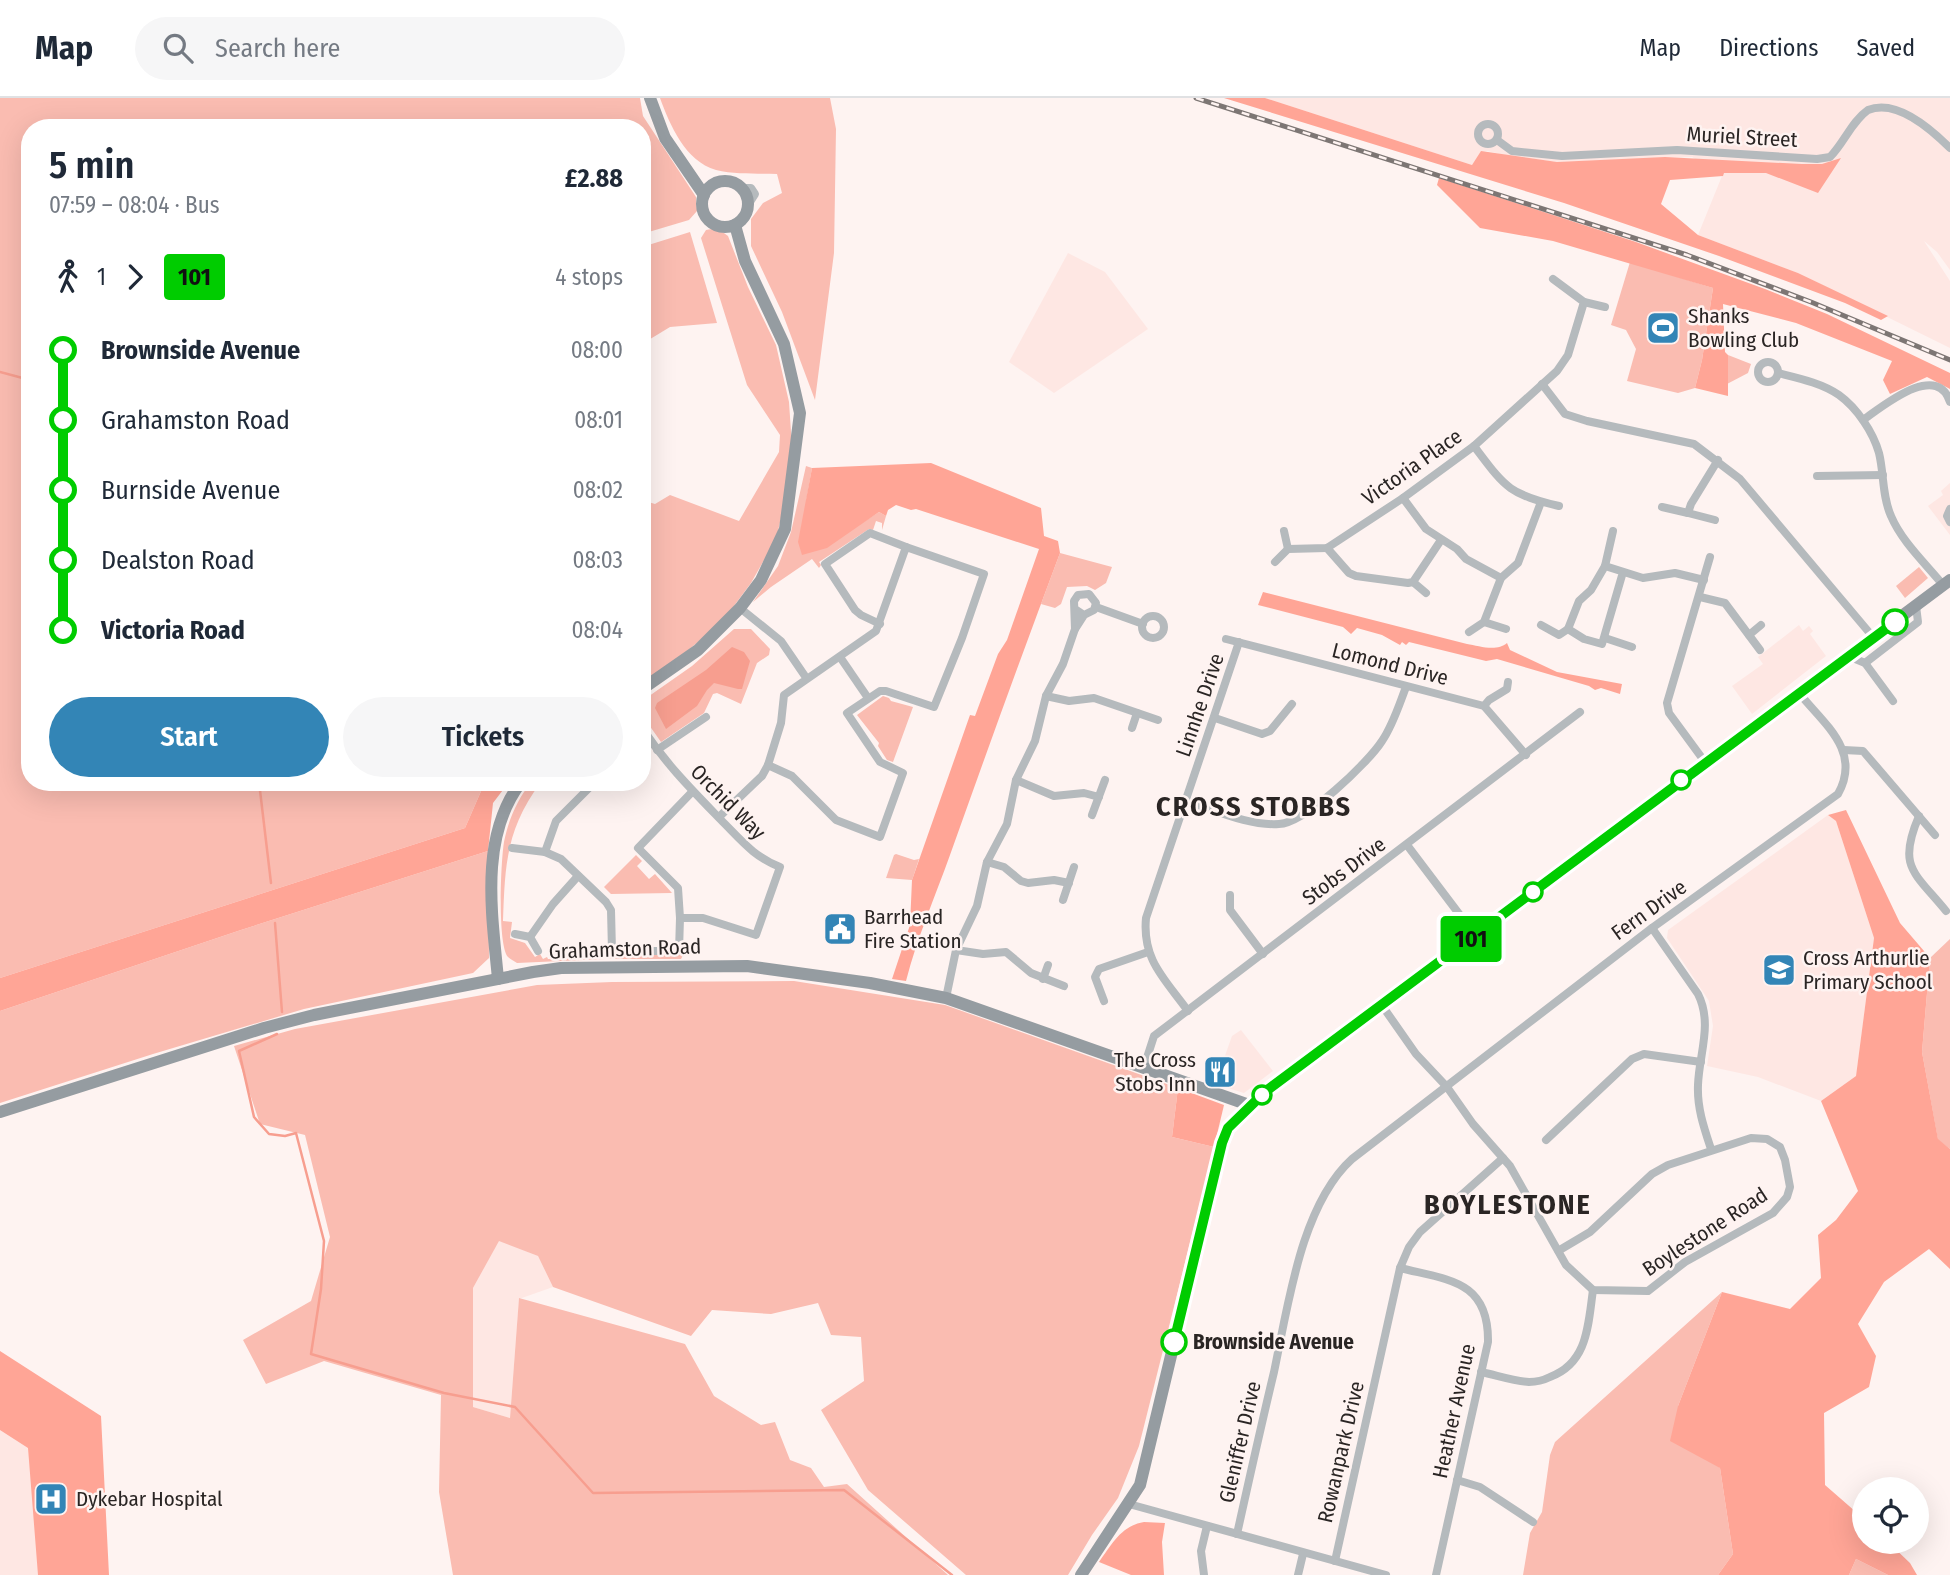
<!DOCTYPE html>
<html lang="en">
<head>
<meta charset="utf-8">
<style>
	body { margin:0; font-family:"Fira Sans Condensed",sans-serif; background:#f6f6f7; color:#1f2937; height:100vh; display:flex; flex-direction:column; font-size:26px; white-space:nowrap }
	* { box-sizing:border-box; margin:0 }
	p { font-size:23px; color:#747a83 }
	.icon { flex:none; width:38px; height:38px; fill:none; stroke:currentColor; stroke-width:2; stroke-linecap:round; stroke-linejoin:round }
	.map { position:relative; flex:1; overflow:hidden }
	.panel { position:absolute; left:21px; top:21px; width:630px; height:672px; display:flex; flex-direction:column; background:#fff; border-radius:28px; box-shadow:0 7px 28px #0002 }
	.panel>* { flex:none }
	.badge { padding:0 14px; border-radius:5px; font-size:24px; line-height:46px }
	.fabs { position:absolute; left:1852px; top:1379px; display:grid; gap:14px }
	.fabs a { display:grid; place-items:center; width:77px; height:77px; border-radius:50%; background:#fff; box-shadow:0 7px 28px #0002; font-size:35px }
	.map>.badge { position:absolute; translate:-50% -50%; box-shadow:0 0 0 4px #fff }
	.legs { display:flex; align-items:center; gap:10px; height:77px; padding:0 28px; font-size:23px }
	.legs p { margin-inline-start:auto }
	.overview { display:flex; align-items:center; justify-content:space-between; height:119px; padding:0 28px }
	h1 { font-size:38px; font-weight:600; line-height:52px }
	.primary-button { display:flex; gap:14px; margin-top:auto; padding:14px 28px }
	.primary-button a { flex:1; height:80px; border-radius:42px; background:#3385b6; color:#fff; font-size:28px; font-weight:600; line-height:80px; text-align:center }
	.primary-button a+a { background:#f6f6f7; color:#1f2937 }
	ul { padding:0 28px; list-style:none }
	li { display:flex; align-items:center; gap:24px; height:70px; font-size:26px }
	li i { display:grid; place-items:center; width:10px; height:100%; margin:0 9px; background:currentColor }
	li i::after { content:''; width:18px; height:18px; margin:-9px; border:5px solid; border-radius:50%; background:#fff }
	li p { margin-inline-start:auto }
	li:first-child i { background:linear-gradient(#0000 50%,currentColor 0) }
	li:last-child i { background:linear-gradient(currentColor 50%,#0000 0) }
	header { display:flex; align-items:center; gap:42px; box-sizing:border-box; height:98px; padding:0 35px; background:#fff; border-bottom:2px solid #e0e1e3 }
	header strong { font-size:33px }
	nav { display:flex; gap:38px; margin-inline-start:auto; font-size:24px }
	.search { width:490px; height:63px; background:#f6f6f7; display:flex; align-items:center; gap:18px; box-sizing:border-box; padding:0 24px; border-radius:38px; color:#747a83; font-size:26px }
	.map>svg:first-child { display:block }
</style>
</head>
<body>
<header>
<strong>Map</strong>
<div class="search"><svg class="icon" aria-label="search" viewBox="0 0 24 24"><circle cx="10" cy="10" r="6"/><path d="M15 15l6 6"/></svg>Search here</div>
<nav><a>Map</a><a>Directions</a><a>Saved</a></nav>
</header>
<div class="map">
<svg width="1950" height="1477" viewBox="0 0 1950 1477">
	<rect width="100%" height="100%" fill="#fef3f1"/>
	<g fill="#fee7e3">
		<polygon points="1265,0 1950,0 1950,172 1937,154 1924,143 1950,183 1950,250 1798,175 1698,137 1722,78 1692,59 1557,64 1509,58 1487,53 1481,54 1472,67"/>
		<polygon points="1068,155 1105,174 1148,231 1054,295 1009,264"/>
		<polygon points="1950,385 1950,437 1928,408 1943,397 1941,393"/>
		<polygon points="1799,527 1803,533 1809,528 1813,533 1810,536 1826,558 1752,616 1732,588 1763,566 1758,559"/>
		<polygon points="1828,717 1836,723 1874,840 1856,978 1821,1003 1758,979 1707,968 1713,928 1709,903 1667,840 1668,832"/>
		<polygon points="1241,932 1273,973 1244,995 1215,986 1232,938"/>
		<polygon points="499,1142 538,1158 553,1189 519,1201 510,1320 473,1309 473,1190"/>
		<polygon points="0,1259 104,1477 0,1477"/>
	</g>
	<g fill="#fabcb1">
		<polygon points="0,0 640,0 643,18 696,99 697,113 689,122 642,136 642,30 30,30 30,684 485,684 465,730 0,880"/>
		<path d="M660 0H830L836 31 834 155 815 302 782 214 751 148V121L763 105 782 95 777 76C757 75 736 77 716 72 685 63 670 27 660 0Z"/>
		<polygon points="717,130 728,138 748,189 776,247 789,304 792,349 786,400 776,441 751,485 722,524 675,563 642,586 642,402 655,406 670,397 739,423 779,354 780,337 747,287 701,140 706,132"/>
		<polygon points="690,134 717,225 670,229 642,246 642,149"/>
		<polygon points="1630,164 1713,190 1702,262 1695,290 1678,295 1627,283 1636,251 1626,232 1611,227"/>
		<polygon points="1728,257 1751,266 1748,275 1727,286"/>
		<polygon points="806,368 812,370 806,404 854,430 879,414 886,418 882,432 882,425 876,423 873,432 869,431 819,464 821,467 819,470 812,461 771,489 753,504 778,468 791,434"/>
		<polygon points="1060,455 1112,469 1106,485 1095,492 1087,488 1067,489 1061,506 1055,510 1041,506"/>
		<polygon points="1919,469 1928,480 1905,500 1896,488"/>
		<polygon points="734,531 751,531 770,551 769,557 757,565 741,606 717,595 713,596 704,615 661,644 642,617 642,603 692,568"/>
		<polygon points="883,598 889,600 891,603 913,609 893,664 887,662 878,648 879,645 857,617"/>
		<path d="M532 684H541C506 731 505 767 503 823L512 824 510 840 525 845 535 859 540 856 543 861 547 859 548 861 604 859 605 861 517 865C514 863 510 861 508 859 497 846 501 762 504 744 508 723 518 699 532 684Z"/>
		<polygon points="488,753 489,860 473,875 304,911 153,956 0,1005 0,913 241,832"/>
		<polygon points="896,756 914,762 919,761 912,782 886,780 894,757"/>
		<polygon points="636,757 642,763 637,768 649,781 655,776 672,795 611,796 604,789"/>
		<polygon points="1950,841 1950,1051 1938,1042 1922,954 1930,860"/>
		<polygon points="608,857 683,857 681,861 608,861"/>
		<polygon points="794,883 945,907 1178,990 1172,1039 1214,1049 1139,1348 1118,1400 1092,1437 1068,1477 966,1477 868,1392 821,1312 864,1283 861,1239 831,1237 818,1205 771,1216 712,1212 691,1238 553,1189 538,1158 499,1143 473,1190 473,1309 510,1320 519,1200 685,1246 714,1298 761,1327 775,1324 790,1362 811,1370 824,1389 847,1386 948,1477 453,1477 439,1394 441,1297 324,1263 266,1286 243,1242 311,1203 330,1139 305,1037 260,1026 234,948 295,931 537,887 612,884"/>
		<polygon points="1722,1194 1678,1308 1720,1370 1733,1456 1718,1477 1523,1477 1530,1435 1542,1414 1550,1357 1555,1344"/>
		<polygon points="1856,1461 1888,1477 1849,1477"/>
	</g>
	<g fill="#ffa596">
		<polygon points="1224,0 1265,0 1472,67 1481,53 1557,64 1665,59 1802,66 1822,66 1841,60 1818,95 1766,75 1724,75 1723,78 1670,82 1661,106 1698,137 1798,175 1888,218 1881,222 1845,205 1719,158 1564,105"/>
		<polygon points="1439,80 1636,144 1765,191 1827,216 1950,275 1950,291 1927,279 1890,296 1883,282 1892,263 1796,225 1723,206 1725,254 1728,257 1728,298 1695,290 1702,262 1713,190 1553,143 1480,130 1437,87"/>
		<path d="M931 365 1041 410 1044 438 1058 443 1060 455C1022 556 986 656 950 757 935 799 917 840 906 883L892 881 910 827 912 782 970 617 975 618 998 556 1007 542 1039 451 916 411 911 412 896 407 888 412 886 418 879 414 827 450 802 457 798 444 812 370Z"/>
		<path d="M1263 494 1467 546C1479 548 1497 554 1507 545L1510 552 1557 574 1622 586 1620 596 1601 590 1595 592 1589 588 1497 561 1486 563 1409 544 1406 547 1402 544 1400 547 1382 537 1357 530 1351 536 1343 529 1258 507Z"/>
		<polygon points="485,684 509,684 493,705 488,753 241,832 0,913 0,880 465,730"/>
		<polygon points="1846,712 1900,825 1930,860 1922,954 1938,1041 1950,1051 1950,1171 1929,1151 1884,1184 1858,1226 1876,1258 1869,1289 1824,1315 1825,1387 1864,1421 1864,1444 1888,1444 1910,1465 1917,1477 1888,1477 1856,1461 1849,1477 1718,1477 1733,1456 1720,1370 1670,1343 1678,1308 1722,1194 1790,1211 1821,1180 1818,1137 1836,1122 1858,1093 1821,1003 1856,978 1874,840 1836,723 1828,717"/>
		<polygon points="1178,990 1224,1007 1214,1049 1172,1039"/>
		<polygon points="0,1253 101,1318 109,1477 38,1477 28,1350 0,1332"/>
		<path d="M1144 1424 1165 1425 1162 1444 1164 1477H1131L1099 1464C1112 1446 1121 1428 1144 1424Z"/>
	</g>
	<polygon fill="#f79e8f" points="732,549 744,554 750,563 742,591 738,591 714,585 707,592 697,608 666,631 655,610 657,605 706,572"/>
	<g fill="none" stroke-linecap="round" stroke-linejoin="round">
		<g stroke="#f79e8f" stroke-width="2.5">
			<polyline points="0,274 30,282"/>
			<polyline points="259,684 271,785"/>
			<polyline points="275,825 282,914"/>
			<polyline points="277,936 239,953 254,1019 269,1036 285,1038 296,1035 324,1143 321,1191 311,1256 444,1295 515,1309 593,1395 844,1392 952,1477"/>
		</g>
		<g stroke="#b5babd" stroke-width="8">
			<circle cx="1488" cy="36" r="10"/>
			<path d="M1497 42 1512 53 1562 58 1677 52 1817 61 1830 59C1844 45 1852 23 1868 12 1897 0 1932 32 1950 50"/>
			<polyline points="741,90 751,90 755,96 748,107"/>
			<polyline points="1584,204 1605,209"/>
			<circle cx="1768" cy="274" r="10"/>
			<path d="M1778 275C1798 280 1822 285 1839 297 1857 310 1873 334 1879 355 1884 375 1882 398 1891 418 1902 444 1926 466 1943 487"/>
			<polyline points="1542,286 1565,316 1587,323 1694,346 1740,381 1873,539"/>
			<path d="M1863 322C1883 308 1937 263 1950 304"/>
			<path d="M1474 348C1505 389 1508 396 1559 408"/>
			<polyline points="1817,378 1883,377"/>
			<polyline points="1403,400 1426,431 1457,451 1466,461 1501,480"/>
			<polyline points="1662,409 1688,415 1691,406 1718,362"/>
			<polyline points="1950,411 1947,418 1950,424"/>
			<polyline points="1688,415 1715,422"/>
			<polyline points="1284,433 1288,451 1327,450 1403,400 1474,348 1557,273 1568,257 1584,204 1553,181"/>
			<polyline points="1327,450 1349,475 1356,478 1408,485 1413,484 1441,442"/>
			<polyline points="1275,464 1288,451"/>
			<polyline points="1605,468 1613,433"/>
			<polyline points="1623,474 1602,546 1584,541 1568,531 1579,503 1591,492 1605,468 1643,480 1675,475 1704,482"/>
			<polyline points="1413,484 1426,495"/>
			<polyline points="1700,499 1725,505 1760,552"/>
			<polyline points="1096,509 1143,526"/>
			<polyline points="740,510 781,543 807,581 876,533 906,449 984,476 962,540 934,609 886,593 880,593 847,615 880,664 903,675 880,739 836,722 792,678 768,667 781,625 784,597 807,581"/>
			<polyline points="1075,511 1084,517 1094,512 1096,505 1089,496 1078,497 1074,503 1075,531 1084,517"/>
			<circle cx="1153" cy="529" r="11"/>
			<polyline points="1484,524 1506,531"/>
			<polyline points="880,526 861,517 855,512 825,466 870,435 906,449"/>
			<polyline points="1541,527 1559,537 1568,531"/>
			<polyline points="1469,534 1484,524 1501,480 1518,465 1541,404"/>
			<polyline points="1749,537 1761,527"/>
			<polyline points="1605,540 1632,549"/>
			<polyline points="1226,541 1484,608 1526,657"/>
			<polyline points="1848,558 1865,565 1893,603"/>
			<polyline points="840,559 868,600"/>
			<polyline points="1865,565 1918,524 1916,508"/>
			<polyline points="1046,598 1069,603 1094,600 1158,622"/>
			<polyline points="1484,608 1489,602 1507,591 1508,584"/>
			<polyline points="1215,620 1262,636 1270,633 1292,606"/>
			<polyline points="1132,630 1137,615"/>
			<polyline points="642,651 652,645"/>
			<polyline points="657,652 706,619"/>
			<polyline points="1844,652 1863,653 1935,737"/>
			<polyline points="1705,664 1669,615 1667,605 1710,459"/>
			<polyline points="1016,682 1054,698 1084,695 1099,699"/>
			<path d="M595 684 556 723 545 754 561 761 606 804 611 812 612 853H679L680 820H703L756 837 780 769C754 759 741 742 721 722 691 691 666 666 642 630"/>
			<path d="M1186 703C1215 712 1248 728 1279 726 1305 725 1368 665 1382 643 1393 627 1399 607 1406 589"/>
			<polyline points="1092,717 1105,682"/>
			<path d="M1919 718C1897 769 1914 774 1946 813"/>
			<polyline points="719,719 762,678 768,667"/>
			<polyline points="1407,747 1475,837"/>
			<polyline points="512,750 545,754"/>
			<polyline points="987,764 1004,769 1021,783 1028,785 1054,782 1069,785"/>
			<polyline points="1230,797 1230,812 1263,856"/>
			<polyline points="1063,802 1074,769"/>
			<polyline points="680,820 678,790 638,750 692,694"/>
			<path d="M1652 830 1698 896C1713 926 1699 956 1698 987 1697 1010 1704 1030 1711 1051"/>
			<polyline points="515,836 530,839 538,853"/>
			<polyline points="530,839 553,806 578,778"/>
			<polyline points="956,852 983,856 1006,854 1031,875 1064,888"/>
			<polyline points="1043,881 1048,867"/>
			<polyline points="946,900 956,852 977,808 987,764 1007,726 1016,682 1035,643 1046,598 1063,566 1075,531"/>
			<polyline points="1104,903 1095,879 1099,871 1148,854"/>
			<polyline points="1381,906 1416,956 1447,989 1473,1026 1510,1068 1566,1167 1593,1192 1648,1193 1685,1164 1773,1115 1787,1099 1790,1089 1785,1062 1780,1049 1767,1041 1751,1040 1668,1067 1652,1076 1590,1134 1558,1153"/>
			<path d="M1188 913C1165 881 1142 862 1146 820L1239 544"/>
			<polyline points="1144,969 1154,938 1580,614"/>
			<polyline points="1546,1042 1632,961 1644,956 1701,964"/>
			<path d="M1400 1170C1448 1182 1489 1182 1488 1244L1436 1477"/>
			<path d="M1481 1274C1496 1277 1513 1283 1529 1284 1537 1284 1544 1282 1550 1279 1588 1265 1588 1227 1593 1192"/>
			<polyline points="1457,1382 1480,1389 1533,1424"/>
			<polyline points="1129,1406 1386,1477"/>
			<path d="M1237 1436C1249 1382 1261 1328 1274 1274 1288 1208 1301 1107 1352 1061L1652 830 1838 696C1862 653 1824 626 1799 595"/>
			<polyline points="1335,1463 1400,1170 1409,1149 1420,1134 1503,1060"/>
			<polyline points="1204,1477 1201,1453 1207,1428"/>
			<polyline points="1298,1477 1303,1456"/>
		</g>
		<g stroke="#959ca1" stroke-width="12">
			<polyline points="650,0 665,40 704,97"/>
			<circle cx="725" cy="106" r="23"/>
			<polyline points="642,591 698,552 740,510 761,482 785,431 800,315 784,246 745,163 735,127"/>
			<path d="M498 881C492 816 479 739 521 684"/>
			<polyline points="0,1014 264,930 314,917 533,874 561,870 747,868 870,885 946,900 1249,1007"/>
			<polyline points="1081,1477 1140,1387 1222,1045 1228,1030 1266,993 1950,482"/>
		</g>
		<defs>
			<polyline id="rail" points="1196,0 1687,157 1811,204 1950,262"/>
		</defs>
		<use href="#rail" stroke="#7d7674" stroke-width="5"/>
		<use href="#rail" stroke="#fef3f1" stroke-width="2.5" stroke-dasharray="8" stroke-linecap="butt"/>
	</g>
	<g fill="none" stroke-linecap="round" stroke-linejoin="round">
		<defs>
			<polyline id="line-1" points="1174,1244 1222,1045 1228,1030 1266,993 1895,524"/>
		</defs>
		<use href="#line-1" stroke="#fff" stroke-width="16"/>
		<use href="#line-1" stroke="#0c0" stroke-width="10"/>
	</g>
	<defs>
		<symbol id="stadium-square" viewBox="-11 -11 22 22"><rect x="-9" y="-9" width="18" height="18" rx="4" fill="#3385b6" stroke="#fef3f1"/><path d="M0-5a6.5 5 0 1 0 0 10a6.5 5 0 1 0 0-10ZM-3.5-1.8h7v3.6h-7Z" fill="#fff"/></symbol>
		<symbol id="civic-square" viewBox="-11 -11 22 22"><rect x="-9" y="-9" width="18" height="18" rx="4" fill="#3385b6" stroke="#fef3f1"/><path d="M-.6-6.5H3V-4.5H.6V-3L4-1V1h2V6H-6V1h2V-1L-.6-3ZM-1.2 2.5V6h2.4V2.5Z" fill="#fff"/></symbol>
		<symbol id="school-square" viewBox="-11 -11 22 22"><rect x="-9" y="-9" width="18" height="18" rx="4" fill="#3385b6" stroke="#fef3f1"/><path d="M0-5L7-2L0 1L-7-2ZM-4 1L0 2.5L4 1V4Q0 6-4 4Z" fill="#fff"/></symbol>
		<symbol id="restaurant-square" viewBox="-11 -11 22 22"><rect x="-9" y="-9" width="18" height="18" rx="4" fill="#3385b6" stroke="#fef3f1"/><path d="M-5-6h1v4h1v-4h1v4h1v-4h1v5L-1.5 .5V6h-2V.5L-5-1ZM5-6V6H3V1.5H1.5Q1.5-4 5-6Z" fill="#fff"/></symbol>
		<symbol id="hospital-square" viewBox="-11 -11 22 22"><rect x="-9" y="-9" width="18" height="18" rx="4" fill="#3385b6" stroke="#fef3f1"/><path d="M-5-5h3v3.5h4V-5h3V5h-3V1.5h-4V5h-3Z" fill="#fff"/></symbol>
	</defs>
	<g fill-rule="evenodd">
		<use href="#stadium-square" x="1644" y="211" width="38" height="38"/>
		<use href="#civic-square" x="821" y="812" width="38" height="38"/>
		<use href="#school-square" x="1760" y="853" width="38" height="38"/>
		<use href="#restaurant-square" x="1201" y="955" width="38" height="38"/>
		<use href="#hospital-square" x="32" y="1382" width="38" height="38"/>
	</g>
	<g fill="#fff" stroke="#0c0" stroke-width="3.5">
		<circle cx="1895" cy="524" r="12"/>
		<circle cx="1681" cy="682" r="9"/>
		<circle cx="1533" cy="794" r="9"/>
		<circle cx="1262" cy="997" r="9"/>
		<circle cx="1174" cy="1244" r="12"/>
	</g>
	<g text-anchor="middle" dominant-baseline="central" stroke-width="5" stroke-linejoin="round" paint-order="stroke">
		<g font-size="21" fill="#2a2524" stroke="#fef3f1">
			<text transform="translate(1742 39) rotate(3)">Muriel Street</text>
			<text transform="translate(1412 369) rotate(-35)">Victoria Place</text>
			<text transform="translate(1390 566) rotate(14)">Lomond Drive</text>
			<text transform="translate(1200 607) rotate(-71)">Linnhe Drive</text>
			<text transform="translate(728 704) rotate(45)">Orchid Way</text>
			<text transform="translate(1344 773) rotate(-37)">Stobs Drive</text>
			<text transform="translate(1649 812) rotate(-36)">Fern Drive</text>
			<text transform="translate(625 851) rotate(-2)">Grahamston Road</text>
			<text transform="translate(1705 1134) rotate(-33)">Boylestone Road</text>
			<text transform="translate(1454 1313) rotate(-78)">Heather Avenue</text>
			<text transform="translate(1240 1344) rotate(-77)">Gleniffer Drive</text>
			<text transform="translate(1341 1354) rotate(-77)">Rowanpark Drive</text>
		</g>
		<g font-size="21" fill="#2a2524" stroke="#fef3f1" text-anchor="start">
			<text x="1688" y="218">Shanks<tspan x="1688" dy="24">Bowling Club</tspan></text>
			<text x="864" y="819">Barrhead<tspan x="864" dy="24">Fire Station</tspan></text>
			<text x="1803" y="860">Cross Arthurlie<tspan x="1803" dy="24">Primary School</tspan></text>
			<text x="1196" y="962" text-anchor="end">The Cross<tspan x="1196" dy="24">Stobs Inn</tspan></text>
			<text x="76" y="1401">Dykebar Hospital</text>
		</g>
		<g font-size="21" font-weight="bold" fill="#2a2524" stroke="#fef3f1" text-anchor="start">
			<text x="1193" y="1244">Brownside Avenue</text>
		</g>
		<g font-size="28" font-weight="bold" letter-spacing="2" fill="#2a2524" stroke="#fef3f1">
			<text x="1254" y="708">CROSS STOBBS</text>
			<text x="1508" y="1106">BOYLESTONE</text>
		</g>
	</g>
</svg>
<div class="fabs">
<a><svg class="icon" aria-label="locate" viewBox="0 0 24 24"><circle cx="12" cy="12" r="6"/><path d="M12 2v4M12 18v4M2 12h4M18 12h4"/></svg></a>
</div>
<b class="badge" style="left:1471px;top:841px;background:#0c0;color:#111">101</b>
<section class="panel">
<div class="overview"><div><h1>5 min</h1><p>07:59 – 08:04 · Bus</p></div><b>£2.88</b></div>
<div class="legs"><svg class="icon" aria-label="walk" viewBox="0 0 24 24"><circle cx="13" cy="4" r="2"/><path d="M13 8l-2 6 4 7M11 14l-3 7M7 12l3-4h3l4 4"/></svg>1<svg class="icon" aria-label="forward" viewBox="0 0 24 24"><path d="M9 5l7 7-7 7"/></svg><b class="badge" style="background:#0c0;color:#111">101</b><p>4 stops</p></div>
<ul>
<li><i style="color:#0c0"></i><b>Brownside Avenue</b><p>08:00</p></li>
<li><i style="color:#0c0"></i><span>Grahamston Road</span><p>08:01</p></li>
<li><i style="color:#0c0"></i><span>Burnside Avenue</span><p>08:02</p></li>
<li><i style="color:#0c0"></i><span>Dealston Road</span><p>08:03</p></li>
<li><i style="color:#0c0"></i><b>Victoria Road</b><p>08:04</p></li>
</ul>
<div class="primary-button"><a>Start</a><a>Tickets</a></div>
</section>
</div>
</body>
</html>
